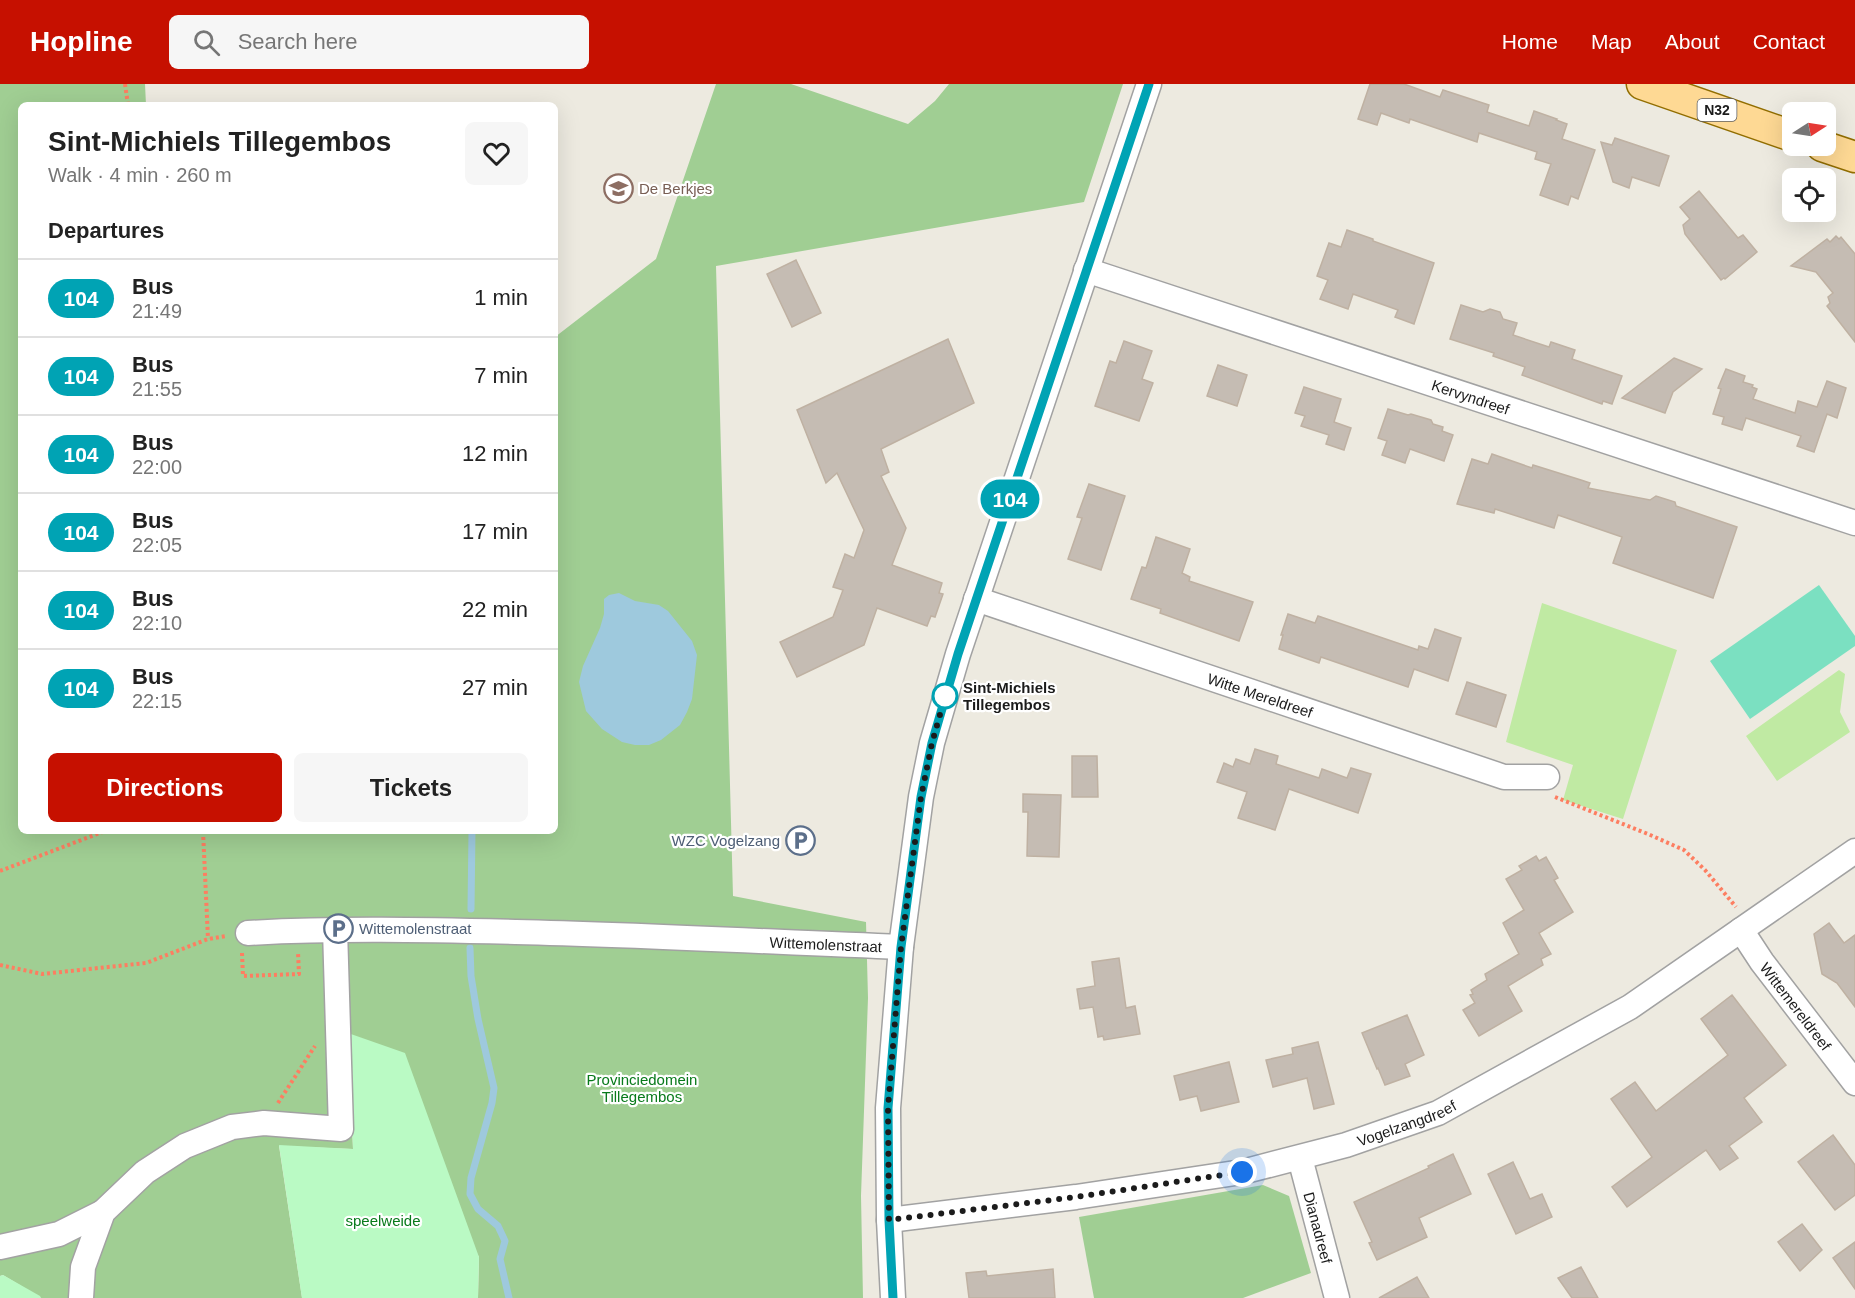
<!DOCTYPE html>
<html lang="en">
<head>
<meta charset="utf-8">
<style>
	body { margin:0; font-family:Helvetica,sans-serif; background:#f6f6f6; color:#222; height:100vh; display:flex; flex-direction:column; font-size:22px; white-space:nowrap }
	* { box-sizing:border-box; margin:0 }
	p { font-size:20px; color:#767676 }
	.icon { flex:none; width:33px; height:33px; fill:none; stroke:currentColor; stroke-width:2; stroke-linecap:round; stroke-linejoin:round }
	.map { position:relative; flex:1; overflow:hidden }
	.panel { position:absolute; left:18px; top:18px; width:540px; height:732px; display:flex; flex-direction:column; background:#fff; border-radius:9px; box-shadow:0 6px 24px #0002 }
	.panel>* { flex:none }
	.badge { padding:0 12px; border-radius:20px; font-size:21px; line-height:39px }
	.needle { width:39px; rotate:78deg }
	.fabs { position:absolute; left:1782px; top:18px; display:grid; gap:12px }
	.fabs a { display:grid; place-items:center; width:54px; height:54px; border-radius:9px; background:#fff; box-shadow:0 6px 24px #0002; font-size:30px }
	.you { position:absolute; width:30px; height:30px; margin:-15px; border:4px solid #fff; border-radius:50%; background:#1a73e8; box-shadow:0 0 0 9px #1a73e833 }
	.map>.badge { position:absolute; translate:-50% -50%; box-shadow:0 0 0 3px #fff }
	h2 { padding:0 30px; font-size:22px; line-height:54px }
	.round { display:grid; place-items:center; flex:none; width:63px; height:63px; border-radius:9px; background:#f6f6f6 }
	.headline { display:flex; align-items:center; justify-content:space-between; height:102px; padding:0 30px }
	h1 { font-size:28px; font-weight:700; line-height:45px }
	.button { display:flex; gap:12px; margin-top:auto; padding:12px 30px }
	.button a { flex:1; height:69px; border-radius:9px; background:#c61000; color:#fff; font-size:24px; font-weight:700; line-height:69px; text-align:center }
	.button a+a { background:#f6f6f6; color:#222 }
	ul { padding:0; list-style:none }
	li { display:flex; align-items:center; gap:18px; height:78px; padding:0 30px; border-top:2px solid #e0e0e0 }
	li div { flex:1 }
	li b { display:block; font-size:22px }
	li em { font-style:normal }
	li .badge { min-width:66px; font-weight:700; text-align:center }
	header { display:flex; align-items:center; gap:36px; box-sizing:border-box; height:84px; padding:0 30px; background:#c61000; color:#fff }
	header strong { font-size:28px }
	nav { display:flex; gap:33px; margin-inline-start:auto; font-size:21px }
	.search { width:420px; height:54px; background:#f6f6f6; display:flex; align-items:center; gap:15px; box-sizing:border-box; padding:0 21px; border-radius:9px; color:#767676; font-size:22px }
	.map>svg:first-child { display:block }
</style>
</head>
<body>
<header>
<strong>Hopline</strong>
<div class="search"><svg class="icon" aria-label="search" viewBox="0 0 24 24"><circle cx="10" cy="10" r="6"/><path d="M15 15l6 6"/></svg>Search here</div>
<nav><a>Home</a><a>Map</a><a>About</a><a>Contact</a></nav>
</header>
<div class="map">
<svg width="1855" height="1214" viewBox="0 0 1855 1214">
	<rect width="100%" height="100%" fill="#edeae0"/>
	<g fill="#c0eaa3">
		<polygon points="1542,519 1677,566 1623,735 1563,716 1573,681 1506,658"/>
		<polygon points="1839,586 1845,590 1840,628 1850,648 1777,697 1746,652"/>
	</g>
	<g fill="#a0ce93">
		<polygon points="0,0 145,0 146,21 21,21 21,747 555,747 555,253 656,175 716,0 791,0 908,40 935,17 949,0 1123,0 1084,118 716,182 733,812 866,838 868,914 861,1112 863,1214 478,1214 479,1173 348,950 353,1065 279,1062 302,1214 41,1214 3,1191 0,1192"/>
		<polygon points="1263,1101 1289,1112 1311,1189 1243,1214 1094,1214 1079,1133"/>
	</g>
	<g fill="#bafac4">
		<polygon points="348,949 405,969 479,1173 478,1214 302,1214 279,1061 353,1065"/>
		<polygon points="3,1191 40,1212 41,1214 0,1214 0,1192"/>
	</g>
	<polygon fill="#7be0c1" points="1819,501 1855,552 1855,562 1750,635 1710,577"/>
	<polygon fill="#9ec9dd" points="619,509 635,517 659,521 668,527 692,557 697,571 692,615 687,628 680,641 661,656 649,661 635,661 622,658 602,645 586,627 579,598 583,582 600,544 604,530 604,515 609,511"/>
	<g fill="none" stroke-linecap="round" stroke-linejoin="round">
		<g stroke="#9ec9dd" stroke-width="7">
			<polyline points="471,825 472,747"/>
			<polyline points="470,864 471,892 478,935 494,1004 492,1019 471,1094 470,1110 478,1125 498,1142 505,1157 500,1175 509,1214"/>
		</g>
	</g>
	<g fill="#c5bcb3" stroke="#bfb1a2" stroke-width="1.5">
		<polygon points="1370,0 1404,0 1440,13 1443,6 1489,21 1487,28 1529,42 1534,27 1557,35 1556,36 1567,40 1562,55 1595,66 1578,115 1571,112 1568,121 1540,111 1551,80 1535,75 1537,68 1479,49 1477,58 1410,35 1409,39 1381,29 1377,41 1358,35"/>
		<polygon points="1615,54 1669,72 1659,102 1632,93 1629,104 1613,98 1601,58 1612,61"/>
		<polygon points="1699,107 1738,154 1743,151 1757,168 1725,195 1724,194 1721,196 1685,150 1683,141 1690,135 1680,123"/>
		<polygon points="1347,146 1373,155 1373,157 1434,179 1414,240 1395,233 1398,226 1353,210 1348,225 1320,215 1328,196 1317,192 1329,159 1341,163"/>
		<polygon points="1836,152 1839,155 1841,153 1855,170 1855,258 1827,222 1830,219 1828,213 1833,209 1816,188 1791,182 1827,155 1830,158"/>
		<polygon points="796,176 821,229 792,243 767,190"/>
		<polygon points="1461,221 1483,228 1490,225 1500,228 1503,235 1517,239 1513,251 1549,263 1551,258 1575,266 1572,275 1622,292 1612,320 1603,317 1602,320 1522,291 1525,283 1493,272 1494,269 1450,255"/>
		<polygon points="948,255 974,319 881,365 889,388 881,392 906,444 892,481 942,499 939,509 943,510 935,533 931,532 927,542 877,524 864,561 797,593 780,558 833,533 843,506 833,503 845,470 854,474 864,446 837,389 826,399 797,326"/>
		<polygon points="1124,257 1152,267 1142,295 1153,299 1139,337 1095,322 1110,277 1116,279"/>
		<polygon points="1674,274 1702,285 1673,308 1665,329 1622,314"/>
		<polygon points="1218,281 1247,291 1237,322 1207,312"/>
		<polygon points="1726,285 1745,292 1743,298 1753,301 1752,303 1757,305 1753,315 1795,329 1798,317 1817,323 1827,297 1846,304 1837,334 1827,330 1814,368 1797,362 1801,352 1746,334 1742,346 1722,340 1724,333 1713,330 1721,305 1718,304"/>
		<polygon points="1304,303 1341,315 1334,338 1351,344 1344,366 1326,360 1329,351 1301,342 1305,332 1295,329"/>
		<polygon points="1388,325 1408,331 1411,330 1431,336 1433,340 1443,343 1442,347 1453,351 1444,377 1410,365 1405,379 1382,371 1387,357 1378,354"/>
		<polygon points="1492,370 1532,384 1533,381 1581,396 1590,399 1588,404 1650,416 1656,412 1675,418 1676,422 1737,443 1713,514 1613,479 1622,453 1558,431 1554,444 1495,425 1494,429 1457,420 1472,375 1488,380"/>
		<polygon points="1089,400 1125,412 1101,486 1068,475 1082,434 1077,433"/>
		<polygon points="1156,453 1190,465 1182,489 1190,493 1189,497 1253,518 1239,557 1160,529 1161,525 1131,515 1142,483 1146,484"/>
		<polygon points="1288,530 1315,539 1318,532 1418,566 1419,562 1428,565 1435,545 1461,554 1448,597 1414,585 1408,603 1321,573 1319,579 1279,565 1283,551 1281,551"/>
		<polygon points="1467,598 1506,611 1496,643 1456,630"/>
		<polygon points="1255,665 1278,672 1276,680 1319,694 1322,685 1347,694 1351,684 1371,690 1358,729 1289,705 1275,746 1238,734 1247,708 1217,698 1224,679 1233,683 1236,675 1250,680"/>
		<polygon points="1072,672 1097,672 1098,713 1072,713"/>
		<polygon points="1023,710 1061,711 1059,773 1027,772 1028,728 1023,728"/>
		<polygon points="1536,772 1539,777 1546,773 1558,794 1554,796 1573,828 1539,849 1551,870 1541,875 1543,881 1508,902 1522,927 1479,952 1463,926 1475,919 1470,911 1473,910 1471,906 1487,896 1485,890 1519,870 1503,839 1524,826 1506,795 1522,786 1519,782"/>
		<polygon points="1829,839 1844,859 1855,851 1855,923 1837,899 1822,890 1814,850"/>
		<polygon points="1119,874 1126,924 1135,922 1140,950 1104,956 1103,952 1098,953 1093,923 1080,925 1077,905 1095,902 1092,878"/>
		<polygon points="1732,911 1786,981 1744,1014 1762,1038 1729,1062 1738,1074 1720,1086 1706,1066 1627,1123 1612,1103 1652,1073 1611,1015 1635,998 1656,1027 1728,971 1701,935"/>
		<polygon points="1407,931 1424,971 1405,980 1410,992 1385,1001 1378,984 1377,985 1362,949"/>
		<polygon points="1318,958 1334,1020 1314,1025 1307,994 1273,1003 1266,976 1293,970 1292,964"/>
		<polygon points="1229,978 1239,1018 1201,1027 1197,1012 1180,1016 1174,992"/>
		<polygon points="1833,1051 1855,1081 1855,1111 1835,1126 1798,1078"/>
		<polygon points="1453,1070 1471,1110 1419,1134 1427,1153 1377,1176 1369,1159 1372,1158 1354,1118 1429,1084 1428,1082"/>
		<polygon points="1513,1078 1530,1115 1542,1110 1552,1133 1516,1150 1488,1090"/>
		<polygon points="1802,1140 1822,1166 1800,1187 1778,1158"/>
		<polygon points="1855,1158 1855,1205 1833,1174"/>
		<polygon points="1581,1183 1598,1214 1572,1214 1558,1194"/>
		<polygon points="1053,1185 1055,1214 969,1214 966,1189 986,1187 987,1192"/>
		<polygon points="1417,1193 1429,1214 1379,1214"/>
	</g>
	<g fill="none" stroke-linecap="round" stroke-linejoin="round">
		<defs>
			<g id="minor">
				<path id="s1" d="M1086 186 1855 439"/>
				<path id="s2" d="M976 515 1504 693H1547"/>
				<path id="s3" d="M1741 846 1762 878 1855 999"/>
				<path id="s4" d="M248 849C337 844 426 846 516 848 644 851 773 858 901 863"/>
				<path id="s5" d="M1300 1074 1337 1214"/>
				<path id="s6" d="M889 1136 1076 1113 1242 1088 1346 1061 1438 1029 1630 923 1855 767"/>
				<polyline points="0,1163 59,1150 103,1128"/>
				<polyline points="81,1214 83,1183 103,1128 145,1088 185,1062 232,1043 264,1039 341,1045 335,845"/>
				<polyline points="893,1214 889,1136 888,1024 901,863 921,713 932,659 958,570 1149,0"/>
			</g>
			<g id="major">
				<polyline points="1642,0 1792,52"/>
				<polyline points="1822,62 1855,73"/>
			</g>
		</defs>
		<use href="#minor" stroke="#a2a2a2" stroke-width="27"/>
		<use href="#major" stroke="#926e00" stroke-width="33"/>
		<g stroke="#fd7e61" stroke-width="4" stroke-dasharray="3 3" stroke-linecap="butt">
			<polyline points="125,0 128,21"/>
			<polyline points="407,21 410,21"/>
			<polyline points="1555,713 1648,750 1684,766 1705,786 1736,823"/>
			<polyline points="203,747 208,855"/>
			<polyline points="0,787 105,747"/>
			<polyline points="242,869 243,892 299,890 298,868"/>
			<polyline points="0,881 42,890 146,879 208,855 226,852"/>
			<polyline points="278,1019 315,962"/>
		</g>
		<use href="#minor" stroke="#fff" stroke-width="24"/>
		<use href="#major" stroke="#fed994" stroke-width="30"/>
	</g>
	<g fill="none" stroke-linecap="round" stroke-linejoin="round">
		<defs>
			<polyline id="line" points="893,1214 889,1136 888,1024 901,863 921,713 932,659 958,570 1149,0"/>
		</defs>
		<use href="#line" stroke="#fff" stroke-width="14"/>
		<use href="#line" stroke="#00a3b4" stroke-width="9"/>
		<polyline stroke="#1b1b1b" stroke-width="6" stroke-dasharray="0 10.8" points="945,612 947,606 932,659 921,713 901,863 888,1024 889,1136 1076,1113 1242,1088"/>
	</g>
	<defs>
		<symbol id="school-ring" viewBox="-11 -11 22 22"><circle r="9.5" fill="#fff" stroke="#8d6e63" stroke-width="1.5"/><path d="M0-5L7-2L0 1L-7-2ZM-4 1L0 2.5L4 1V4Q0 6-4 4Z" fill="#8d6e63"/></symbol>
		<symbol id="parking-ring" viewBox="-11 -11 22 22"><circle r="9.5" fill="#fff" stroke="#5c6f8a" stroke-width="1.5"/><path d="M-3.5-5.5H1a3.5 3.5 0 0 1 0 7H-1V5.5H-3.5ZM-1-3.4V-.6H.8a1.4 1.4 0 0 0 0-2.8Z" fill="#5c6f8a"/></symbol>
	</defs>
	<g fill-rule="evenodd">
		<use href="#school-ring" x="602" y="88" width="33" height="33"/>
		<use href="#parking-ring" x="784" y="740" width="33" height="33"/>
		<use href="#parking-ring" x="322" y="828" width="33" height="33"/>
	</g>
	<circle fill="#fff" stroke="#00a3b4" stroke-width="3" cx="945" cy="612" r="12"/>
	<g text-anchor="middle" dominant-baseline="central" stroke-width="4.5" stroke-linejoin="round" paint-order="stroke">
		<rect fill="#fff" stroke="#5f5f5f" stroke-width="1.5" x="1697.5" y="15" width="39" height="22" rx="4.5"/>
		<g font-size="14" font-weight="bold" fill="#1b1b1b">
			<text x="1717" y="26">N32</text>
		</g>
		<g font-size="15" fill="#785e54" stroke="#fff" text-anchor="start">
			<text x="639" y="104">De Berkjes</text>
		</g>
		<g font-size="15" fill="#1b1b1b" stroke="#fff">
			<text stroke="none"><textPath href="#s1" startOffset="405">Kervyndreef</textPath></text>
			<text stroke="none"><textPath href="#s2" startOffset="300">Witte Mereldreef</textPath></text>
			<text stroke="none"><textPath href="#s4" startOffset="578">Wittemolenstraat</textPath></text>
			<text stroke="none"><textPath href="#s3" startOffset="94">Wittemereldreef</textPath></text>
			<text stroke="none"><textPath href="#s6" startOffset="528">Vogelzangdreef</textPath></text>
			<text stroke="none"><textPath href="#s5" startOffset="72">Dianadreef</textPath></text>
		</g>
		<g font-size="15" font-weight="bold" fill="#1b1b1b" stroke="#fff" text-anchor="start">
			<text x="963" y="603">Sint-Michiels<tspan x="963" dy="17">Tillegembos</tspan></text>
		</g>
		<g font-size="15" fill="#4e5e75" stroke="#fff" text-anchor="end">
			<text x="780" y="756">WZC Vogelzang</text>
			<text x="359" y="844" text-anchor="start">Wittemolenstraat</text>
		</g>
		<g font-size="15" fill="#087a1b" stroke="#fff">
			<text x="642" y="995">Provinciedomein<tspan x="642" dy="17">Tillegembos</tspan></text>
			<text x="383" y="1136">speelweide</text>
		</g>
	</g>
</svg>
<div class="fabs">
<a><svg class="needle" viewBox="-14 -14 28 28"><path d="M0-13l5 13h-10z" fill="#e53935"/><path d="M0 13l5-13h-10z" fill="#767676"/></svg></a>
<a><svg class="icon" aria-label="locate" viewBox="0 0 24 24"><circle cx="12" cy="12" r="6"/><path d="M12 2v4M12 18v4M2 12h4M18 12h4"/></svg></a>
</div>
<div class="you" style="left:1242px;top:1088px"></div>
<b class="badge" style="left:1010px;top:415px;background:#00a3b4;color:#fff">104</b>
<section class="panel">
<div class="headline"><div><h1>Sint-Michiels Tillegembos</h1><p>Walk · 4 min · 260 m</p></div><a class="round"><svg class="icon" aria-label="heart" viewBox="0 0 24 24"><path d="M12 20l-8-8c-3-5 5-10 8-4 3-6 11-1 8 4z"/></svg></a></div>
<h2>Departures</h2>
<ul>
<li><span class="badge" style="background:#00a3b4;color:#fff">104</span><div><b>Bus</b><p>21:49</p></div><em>1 min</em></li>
<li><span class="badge" style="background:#00a3b4;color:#fff">104</span><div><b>Bus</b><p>21:55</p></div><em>7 min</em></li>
<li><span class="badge" style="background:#00a3b4;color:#fff">104</span><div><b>Bus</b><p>22:00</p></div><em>12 min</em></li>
<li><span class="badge" style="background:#00a3b4;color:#fff">104</span><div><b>Bus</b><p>22:05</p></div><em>17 min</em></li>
<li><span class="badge" style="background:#00a3b4;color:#fff">104</span><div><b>Bus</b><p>22:10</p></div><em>22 min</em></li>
<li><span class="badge" style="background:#00a3b4;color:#fff">104</span><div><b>Bus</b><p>22:15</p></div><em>27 min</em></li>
</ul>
<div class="button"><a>Directions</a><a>Tickets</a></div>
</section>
</div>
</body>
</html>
